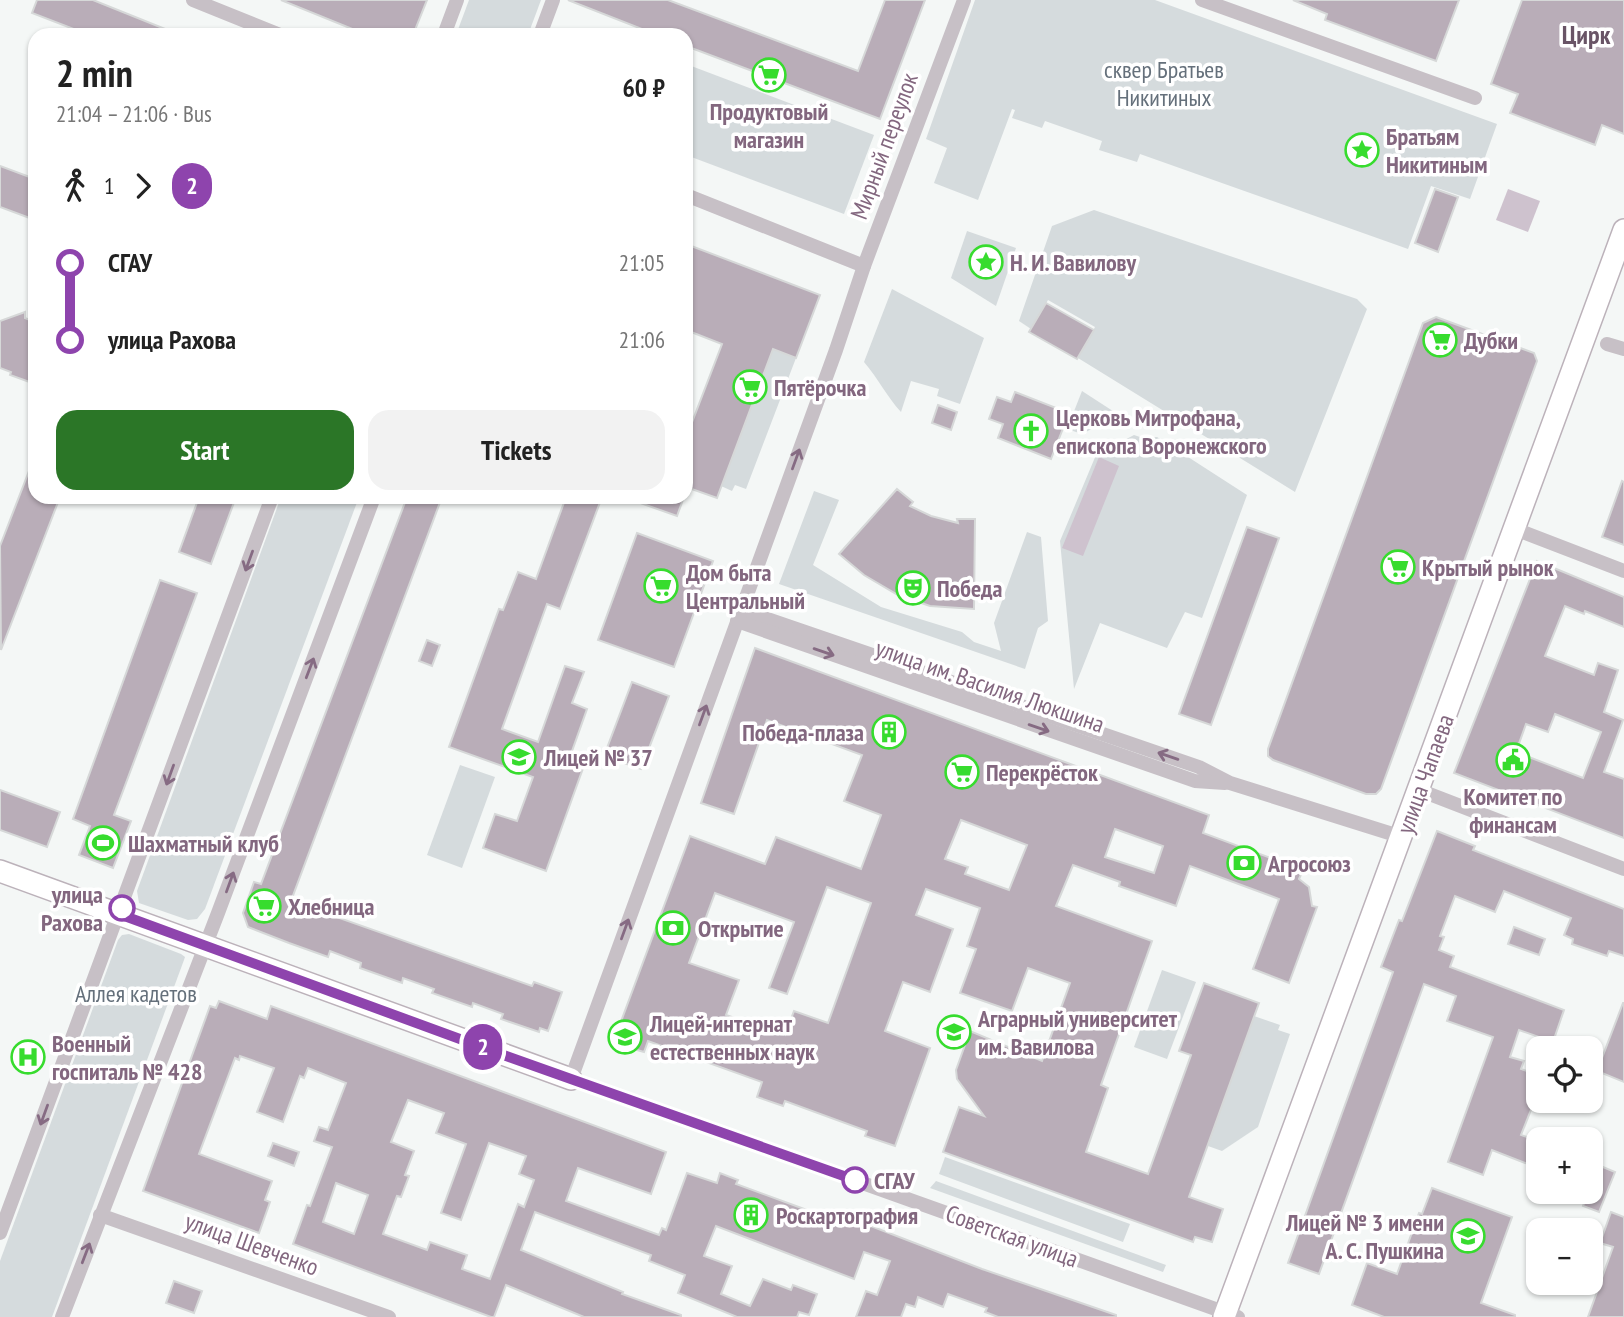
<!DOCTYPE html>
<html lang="en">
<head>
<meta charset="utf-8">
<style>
	body { margin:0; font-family:"PT Sans Narrow",sans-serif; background:#f2f2f2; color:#222; height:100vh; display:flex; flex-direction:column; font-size:26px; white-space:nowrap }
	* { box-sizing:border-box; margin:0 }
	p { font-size:23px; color:#767676 }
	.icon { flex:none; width:38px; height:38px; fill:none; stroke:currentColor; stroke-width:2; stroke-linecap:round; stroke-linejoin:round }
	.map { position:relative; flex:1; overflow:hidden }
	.side { position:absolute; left:28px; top:28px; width:665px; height:476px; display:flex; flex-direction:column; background:#fff; border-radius:21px; box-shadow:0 2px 5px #0004 }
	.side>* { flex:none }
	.badge { padding:0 14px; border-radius:23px; font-size:24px; line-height:46px }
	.tools { position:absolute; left:1526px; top:1036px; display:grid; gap:14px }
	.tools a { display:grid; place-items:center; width:77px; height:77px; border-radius:14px; background:#fff; box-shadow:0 2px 5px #0004; font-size:35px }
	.map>.badge { position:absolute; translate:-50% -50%; box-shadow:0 0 0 4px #fff }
	.legs { display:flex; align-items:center; gap:10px; height:77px; padding:0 28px; font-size:23px }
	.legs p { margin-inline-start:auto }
	.summary { display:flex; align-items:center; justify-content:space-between; height:119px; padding:0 28px }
	h1 { font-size:38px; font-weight:600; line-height:52px }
	.action { display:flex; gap:14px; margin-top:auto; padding:14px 28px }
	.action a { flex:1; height:80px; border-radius:21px; background:#2b7627; color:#fff; font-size:28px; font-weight:600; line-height:80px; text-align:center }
	.action a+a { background:#f2f2f2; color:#222 }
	ul { padding:0 28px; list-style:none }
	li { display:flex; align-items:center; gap:24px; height:77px; font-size:26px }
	li i { display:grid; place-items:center; width:10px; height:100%; margin:0 9px; background:currentColor }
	li i::after { content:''; width:18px; height:18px; margin:-9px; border:5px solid; border-radius:50%; background:#fff }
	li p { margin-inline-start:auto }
	li:first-child i { background:linear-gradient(#0000 50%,currentColor 0) }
	li:last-child i { background:linear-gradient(currentColor 50%,#0000 0) }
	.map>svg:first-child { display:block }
</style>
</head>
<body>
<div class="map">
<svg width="1624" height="1317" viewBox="0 0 1624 1317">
	<rect width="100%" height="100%" fill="#f4f7f6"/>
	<g fill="#d5dbdd">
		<polygon points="469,0 541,0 528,35 456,35"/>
		<polygon points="975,0 1155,0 1497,124 1470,199 1431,186 1408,249 1140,154 1137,162 1099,150 1102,141 1045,121 1042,128 1012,118 1015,110 1012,109 978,200 934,183 947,148 926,139"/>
		<polygon points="686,64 874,135 844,214 686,155"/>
		<polygon points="1094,210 1357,299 1367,309 1295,492 1078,358 1095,327 1048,300 1031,329 1019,321 1052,226"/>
		<polygon points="967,231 1016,248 996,306 951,278"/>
		<path d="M892 289 984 338 960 404 937 396 939 389 911 381 901 412C887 397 878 378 864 362Z"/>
		<polygon points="773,349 796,358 746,489 735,485 732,491 721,486"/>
		<polygon points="1082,391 1119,415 1082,434 1067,429"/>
		<polygon points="1134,435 1143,438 1157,437 1247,495 1202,618 1185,612 1167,648 1100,623 1074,689 1060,541 1096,455"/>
		<polygon points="814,491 839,500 813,565 881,607 962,632 974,642 1001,651 994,623 1027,532 1041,537 1048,621 1038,628 1025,669 779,584"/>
		<polygon points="281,497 359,497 205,909 197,919 188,920 139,903 137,891"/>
		<polygon points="460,765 495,777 462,868 427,855"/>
		<polygon points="129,934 181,954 185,957 184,960 52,1317 0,1317 0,1261 118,940 122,935"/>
		<polygon points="1162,970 1196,982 1167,1059 1134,1047"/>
		<polygon points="1254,1016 1280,1025 1278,1030 1290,1034 1258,1127 1222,1151 1208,1146"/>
		<polygon points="945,1157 1130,1224 1123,1242 939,1174"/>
		<polygon points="936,1181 1166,1265 1163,1272 930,1188"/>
	</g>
	<g fill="#cec2ce">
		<polygon points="1508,189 1540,201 1528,232 1496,220"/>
		<polygon points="1099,457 1119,466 1083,556 1062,548"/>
	</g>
	<g fill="#b9adb8" stroke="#d6d8d8" stroke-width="2" fill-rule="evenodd">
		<polygon points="37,0 93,0 180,35 89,35 32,13"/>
		<polygon points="281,0 427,0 413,35 367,35"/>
		<polygon points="568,0 668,0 858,71 885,0 925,0 880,119 686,46 686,35 657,35"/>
		<polygon points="1293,0 1459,0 1436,61 1325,20 1327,14"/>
		<polygon points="1522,0 1624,0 1624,134 1602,125 1595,145 1510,113 1518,94 1491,84"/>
		<polygon points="0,166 35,179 35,220 0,207"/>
		<polygon points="1435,189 1458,197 1438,252 1415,243"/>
		<polygon points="686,244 820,295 796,358 773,349 717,498 686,487 686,438 722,344 686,330"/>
		<polygon points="1046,303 1094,330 1077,359 1029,332"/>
		<polygon points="25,312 25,318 35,322 35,384 10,375 11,372 0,368 0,321"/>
		<polygon points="1436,317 1534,353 1537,361 1381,789 1376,794 1366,794 1273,760 1268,756 1268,749 1423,323"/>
		<polygon points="1015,392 1069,413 1051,459 998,438 1003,424 989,419 997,397 1011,402"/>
		<polygon points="938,405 957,412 951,430 932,423"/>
		<polygon points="34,458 35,497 60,497 1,650 0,546"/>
		<polygon points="1622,481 1624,482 1624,545 1602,537"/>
		<polygon points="897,489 913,502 910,506 931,516 958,523 957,519 975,519 974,609 930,606 898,595 864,575 839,554"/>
		<polygon points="199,497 236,497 211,564 179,552"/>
		<polygon points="407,497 442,497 291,901 532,986 534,982 562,992 548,1031 540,1028 539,1032 501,1019 503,1014 473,1003 472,1007 432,993 434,989 403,978 402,983 360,968 361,963 330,951 328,957 289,943 248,927 243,913 254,882 261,884"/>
		<polygon points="566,497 602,497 560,609 547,604 502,729 538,742 565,666 584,672 572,703 587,709 571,754 586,760 546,871 483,848 495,814 517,821 533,777 449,747 499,609 503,610 518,572 536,579"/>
		<polygon points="630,497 684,497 677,516 629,499"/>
		<polygon points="1247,527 1279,538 1211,725 1179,714"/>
		<polygon points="637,533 713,561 674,667 598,640"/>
		<path d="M1537 561 1624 597V627L1585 611 1584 614 1565 606 1545 656 1594 675 1598 663 1618 670 1604 712 1623 720 1604 772 1624 779V838L1454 773ZM1555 714 1601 732 1583 778 1516 752 1526 724 1548 732Z"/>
		<polygon points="160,580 197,593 114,815 131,821 113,868 79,855 90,826 73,819"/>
		<polygon points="427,640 440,645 432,666 419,661"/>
		<path d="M755 648 1209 815 1203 833 1303 870 1299 879 1309 887 1312 906 1317 907 1289 983 1253 969 1279 899 1190 866 1176 906 1119 886 1120 882 1073 865 1056 906 1152 941 1101 1085 1108 1088 1086 1152 1148 1174 1191 1055 1179 1051 1204 983 1259 1003 1189 1197 1223 1209 1212 1242 1195 1237 1193 1242 943 1152 959 1107 984 1116 957 1079 956 1070 970 1031 1042 1061 1070 983 1028 968 1012 1011 960 993 976 949 967 946 980 908 926 889 916 915 953 929 930 992 903 982 885 1031 930 1048 895 1146 865 1136 867 1131 785 1101 783 1106 757 1097 762 1082 648 1041 644 1052 613 1043 690 836 765 864 776 837 861 869 881 815 844 801 862 755 767 720 734 814 701 803ZM961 820 1027 845 1009 890 965 874 968 867 945 859ZM1115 829 1163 846 1154 873 1105 857ZM827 887 871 903 828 1023 794 1011 785 1035 726 1015 739 980 689 963 715 893 794 922 769 988 787 994Z"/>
		<polygon points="632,682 669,696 641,769 604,756"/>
		<polygon points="0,790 60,812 47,847 0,830"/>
		<polygon points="1437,831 1475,846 1473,850 1624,909 1624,956 1609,951 1607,956 1572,944 1573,939 1564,935 1571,918 1504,891 1495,912 1455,896 1440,936 1444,937 1439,950 1454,956 1450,967 1564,1010 1553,1042 1519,1030 1510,1057 1524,1061 1521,1069 1538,1075 1538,1092 1521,1135 1538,1141 1538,1168 1492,1150 1483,1175 1448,1162 1493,1037 1447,1021 1456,996 1424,984 1319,1274 1288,1263 1393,972 1381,967 1399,920 1402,921"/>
		<polygon points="1514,927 1545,939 1539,955 1508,944"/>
		<path d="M219 1001 267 1019 271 1006 666 1152 651 1194 578 1168 566 1201 659 1235 662 1228 666 1230 687 1173 717 1183 720 1173 738 1180 736 1184 815 1213 814 1217 841 1227 845 1216 982 1269 1116 1315V1317H998L985 1312 987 1308 948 1294 943 1307 918 1297 915 1307 906 1304 901 1317H856L866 1291 877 1295 890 1261 864 1252 854 1279 716 1226 704 1256 732 1266 721 1294 750 1306 763 1279 791 1290 793 1285 817 1294 809 1315 799 1312 797 1317H737L678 1293 685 1275 649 1261 651 1255 535 1212 521 1250 623 1292 622 1294 681 1315V1317H584L506 1285 494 1317H491L293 1244 307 1205 310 1206 332 1147 314 1141 319 1127 328 1130 346 1083 308 1068 304 1078 300 1076 283 1122 257 1112 274 1068 240 1056 239 1060 235 1058 199 1154 272 1181 265 1200 270 1202 259 1233 143 1191 210 1006 216 1008ZM408 1100 444 1113 436 1133 466 1144 441 1213 461 1220 489 1143 526 1156 519 1174 534 1180 524 1207 518 1204 490 1279 462 1269 467 1255 430 1242 427 1250 383 1234 397 1196 401 1197 409 1176 405 1175 414 1151 391 1142ZM336 1183 368 1195 354 1234 323 1222Z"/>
		<polygon points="1623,1003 1624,1003 1624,1082 1597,1071"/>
		<polygon points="273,1143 299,1152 294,1166 268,1156"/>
		<polygon points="1591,1162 1615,1172 1599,1212 1583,1206 1588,1192 1591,1192"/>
		<polygon points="1432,1188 1512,1217 1481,1303 1515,1315 1515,1317 1384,1317 1352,1305 1367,1263 1397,1274 1419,1213 1422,1214"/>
		<polygon points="1611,1212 1624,1217 1624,1317 1588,1317 1613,1247 1600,1243"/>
		<polygon points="174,1281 202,1291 194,1313 166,1303"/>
	</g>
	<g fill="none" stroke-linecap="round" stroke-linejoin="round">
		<defs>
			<g id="secondary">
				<polyline points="0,871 571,1079"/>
				<polyline points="1224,1317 1624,230"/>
			</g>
		</defs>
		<use href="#secondary" stroke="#bcb2ba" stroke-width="24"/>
		<g stroke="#c7c0c6" stroke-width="14">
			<polyline points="193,0 280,35"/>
			<polyline points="964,0 864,266 836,350 571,1079 1238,1317"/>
			<polyline points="1202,0 1475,98"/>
			<polyline points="444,35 457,0"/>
			<polyline points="540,35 553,0"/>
			<polyline points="686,195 864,266"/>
			<polyline points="1607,344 1624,349"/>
			<polyline points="1515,529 1624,571"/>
			<polyline points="741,610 1199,767 1230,783 1402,837"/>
			<polyline points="737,621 1195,781 1225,783"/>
			<polyline points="1419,790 1624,869"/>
			<polyline points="100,1215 389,1317"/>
			<polyline points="0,1233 272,497"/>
			<polyline points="62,1317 218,913 374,497"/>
		</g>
		<use href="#secondary" stroke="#fff" stroke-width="21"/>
	</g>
	<defs><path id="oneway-shaft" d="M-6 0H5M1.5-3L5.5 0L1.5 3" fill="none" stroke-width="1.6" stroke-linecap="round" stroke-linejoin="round" transform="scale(1.75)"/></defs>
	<g stroke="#866b83">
		<use href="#oneway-shaft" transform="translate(796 459) rotate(-70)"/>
		<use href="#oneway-shaft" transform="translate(249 561) rotate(110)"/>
		<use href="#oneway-shaft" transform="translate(824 652) rotate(19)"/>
		<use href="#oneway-shaft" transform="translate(310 668) rotate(-69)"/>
		<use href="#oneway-shaft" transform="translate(703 715) rotate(-70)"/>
		<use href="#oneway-shaft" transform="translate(1039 728) rotate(19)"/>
		<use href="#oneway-shaft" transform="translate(1168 756) rotate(-161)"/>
		<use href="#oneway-shaft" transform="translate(170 775) rotate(110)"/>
		<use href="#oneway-shaft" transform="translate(230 882) rotate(-70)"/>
		<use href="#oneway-shaft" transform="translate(625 929) rotate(-70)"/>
		<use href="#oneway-shaft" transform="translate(44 1115) rotate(110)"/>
		<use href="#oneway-shaft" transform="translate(86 1253) rotate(-69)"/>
	</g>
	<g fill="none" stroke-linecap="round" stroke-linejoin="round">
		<defs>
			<polyline id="line-1" points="122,908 119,914 509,1057 855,1180"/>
		</defs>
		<use href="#line-1" stroke="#fff" stroke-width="16"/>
		<use href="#line-1" stroke="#8e44ad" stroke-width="10"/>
	</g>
	<defs>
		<symbol id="supermarket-ring" viewBox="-11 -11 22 22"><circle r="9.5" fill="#fff" stroke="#37dc2e" stroke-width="1.5"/><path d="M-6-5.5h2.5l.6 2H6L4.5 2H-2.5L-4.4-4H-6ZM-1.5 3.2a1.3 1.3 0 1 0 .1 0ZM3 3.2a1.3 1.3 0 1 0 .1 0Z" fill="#37dc2e"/></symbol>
		<symbol id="sight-ring" viewBox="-11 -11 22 22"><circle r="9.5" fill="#fff" stroke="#37dc2e" stroke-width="1.5"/><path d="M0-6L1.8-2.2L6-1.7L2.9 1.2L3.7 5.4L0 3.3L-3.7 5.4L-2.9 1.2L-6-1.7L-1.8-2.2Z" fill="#37dc2e"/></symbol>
		<symbol id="church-ring" viewBox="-11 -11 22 22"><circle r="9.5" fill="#fff" stroke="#37dc2e" stroke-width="1.5"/><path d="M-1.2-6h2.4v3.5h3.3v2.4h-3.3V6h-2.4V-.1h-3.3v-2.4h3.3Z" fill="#37dc2e"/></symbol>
		<symbol id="theatre-ring" viewBox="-11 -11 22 22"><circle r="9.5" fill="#fff" stroke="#37dc2e" stroke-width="1.5"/><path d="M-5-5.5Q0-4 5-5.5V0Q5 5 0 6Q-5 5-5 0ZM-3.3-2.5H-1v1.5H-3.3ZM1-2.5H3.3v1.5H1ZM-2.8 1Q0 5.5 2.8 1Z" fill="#37dc2e"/></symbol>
		<symbol id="building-ring" viewBox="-11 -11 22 22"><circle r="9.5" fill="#fff" stroke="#37dc2e" stroke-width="1.5"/><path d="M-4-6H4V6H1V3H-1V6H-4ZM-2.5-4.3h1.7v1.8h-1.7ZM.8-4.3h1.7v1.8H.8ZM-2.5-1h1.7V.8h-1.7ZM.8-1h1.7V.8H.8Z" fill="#37dc2e"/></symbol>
		<symbol id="school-ring" viewBox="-11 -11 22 22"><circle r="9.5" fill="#fff" stroke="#37dc2e" stroke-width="1.5"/><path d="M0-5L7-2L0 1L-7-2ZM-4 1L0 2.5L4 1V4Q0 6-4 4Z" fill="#37dc2e"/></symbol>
		<symbol id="civic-ring" viewBox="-11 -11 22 22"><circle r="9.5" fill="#fff" stroke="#37dc2e" stroke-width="1.5"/><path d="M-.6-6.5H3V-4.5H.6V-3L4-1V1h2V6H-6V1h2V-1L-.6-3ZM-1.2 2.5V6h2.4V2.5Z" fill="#37dc2e"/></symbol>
		<symbol id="stadium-ring" viewBox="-11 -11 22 22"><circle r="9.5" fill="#fff" stroke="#37dc2e" stroke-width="1.5"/><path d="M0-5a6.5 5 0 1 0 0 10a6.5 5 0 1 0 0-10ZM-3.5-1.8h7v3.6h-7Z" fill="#37dc2e"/></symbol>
		<symbol id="bank-ring" viewBox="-11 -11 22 22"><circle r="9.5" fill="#fff" stroke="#37dc2e" stroke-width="1.5"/><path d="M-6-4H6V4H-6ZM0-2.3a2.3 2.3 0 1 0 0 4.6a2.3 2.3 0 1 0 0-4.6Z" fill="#37dc2e"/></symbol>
		<symbol id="university-ring" viewBox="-11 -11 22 22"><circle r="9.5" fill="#fff" stroke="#37dc2e" stroke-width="1.5"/><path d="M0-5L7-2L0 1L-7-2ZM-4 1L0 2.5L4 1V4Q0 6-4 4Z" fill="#37dc2e"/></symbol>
		<symbol id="hospital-ring" viewBox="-11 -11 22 22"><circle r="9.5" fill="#fff" stroke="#37dc2e" stroke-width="1.5"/><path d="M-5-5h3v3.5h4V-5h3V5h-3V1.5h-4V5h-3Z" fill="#37dc2e"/></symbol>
	</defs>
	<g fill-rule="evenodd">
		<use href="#supermarket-ring" x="750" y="56" width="38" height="38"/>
		<use href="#sight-ring" x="1343" y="131" width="38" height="38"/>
		<use href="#sight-ring" x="967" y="243" width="38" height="38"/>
		<use href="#supermarket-ring" x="1421" y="321" width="38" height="38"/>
		<use href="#supermarket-ring" x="731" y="368" width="38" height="38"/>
		<use href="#church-ring" x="1012" y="412" width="38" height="38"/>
		<use href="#supermarket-ring" x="1379" y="548" width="38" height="38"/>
		<use href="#supermarket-ring" x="642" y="567" width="38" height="38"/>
		<use href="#theatre-ring" x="894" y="569" width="38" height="38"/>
		<use href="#building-ring" x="870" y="713" width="38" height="38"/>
		<use href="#school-ring" x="500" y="738" width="38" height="38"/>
		<use href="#civic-ring" x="1494" y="741" width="38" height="38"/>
		<use href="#supermarket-ring" x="943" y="753" width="38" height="38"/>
		<use href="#stadium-ring" x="84" y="824" width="38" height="38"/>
		<use href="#bank-ring" x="1225" y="844" width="38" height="38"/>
		<use href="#supermarket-ring" x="245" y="887" width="38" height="38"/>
		<use href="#bank-ring" x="654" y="909" width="38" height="38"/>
		<use href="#university-ring" x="935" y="1013" width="38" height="38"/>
		<use href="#school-ring" x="606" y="1018" width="38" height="38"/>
		<use href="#hospital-ring" x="9" y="1038" width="38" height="38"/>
		<use href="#building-ring" x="732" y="1196" width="38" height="38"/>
		<use href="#school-ring" x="1449" y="1217" width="38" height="38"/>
	</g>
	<g fill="#fff" stroke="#8e44ad" stroke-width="3.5">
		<circle cx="122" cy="908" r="12"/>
		<circle cx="855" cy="1180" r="12"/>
	</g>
	<g text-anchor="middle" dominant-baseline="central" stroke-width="7" stroke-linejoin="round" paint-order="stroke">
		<g font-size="24" fill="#65707b" stroke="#fff">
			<text x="1164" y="69">сквер Братьев<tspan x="1164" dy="28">Никитиных</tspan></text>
			<text x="136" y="993">Аллея кадетов</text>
		</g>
		<g font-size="24" font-weight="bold" fill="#83677f" stroke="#fff" text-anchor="start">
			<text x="769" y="111" text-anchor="middle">Продуктовый<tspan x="769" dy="28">магазин</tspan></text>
			<text x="1386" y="136">Братьям<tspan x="1386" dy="28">Никитиным</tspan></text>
			<text x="1010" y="262">Н. И. Вавилову</text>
			<text x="1464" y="340">Дубки</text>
			<text x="774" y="387">Пятёрочка</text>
			<text x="1056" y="417">Церковь Митрофана,<tspan x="1056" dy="28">епископа Воронежского</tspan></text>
			<text x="1422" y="567">Крытый рынок</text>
			<text x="686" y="572">Дом быта<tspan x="686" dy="28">Центральный</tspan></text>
			<text x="937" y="588">Победа</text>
			<text x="864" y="732" text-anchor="end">Победа-плаза</text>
			<text x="544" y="757">Лицей № 37</text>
			<text x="986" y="772">Перекрёсток</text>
			<text x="1513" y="796" text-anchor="middle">Комитет по<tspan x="1513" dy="28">финансам</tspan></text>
			<text x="128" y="843">Шахматный клуб</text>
			<text x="1268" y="863">Агросоюз</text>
			<text x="288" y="906">Хлебница</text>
			<text x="698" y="928">Открытие</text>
			<text x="978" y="1018">Аграрный университет<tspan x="978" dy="28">им. Вавилова</tspan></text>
			<text x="650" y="1023">Лицей-интернат<tspan x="650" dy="28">естественных наук</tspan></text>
			<text x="52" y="1043">Военный<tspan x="52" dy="28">госпиталь № 428</tspan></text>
			<text x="776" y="1215">Роскартография</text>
			<text x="1444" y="1222" text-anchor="end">Лицей № 3 имени<tspan x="1444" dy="28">А. С. Пушкина</tspan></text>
		</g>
		<g font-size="24" fill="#83677f" stroke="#fff">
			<text transform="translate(884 146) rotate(-70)">Мирный переулок</text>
			<text transform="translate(990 686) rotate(19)">улица им. Василия Люкшина</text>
			<text transform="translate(1425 774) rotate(-70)">улица Чапаева</text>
			<text transform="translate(1012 1236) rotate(20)">Советская улица</text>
			<text transform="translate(252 1244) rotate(20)">улица Шевченко</text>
		</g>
		<g font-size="24" font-weight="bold" fill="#83677f" stroke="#fff" text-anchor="end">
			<text x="103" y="894">улица<tspan x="103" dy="28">Рахова</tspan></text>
			<text x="874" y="1180" text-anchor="start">СГАУ</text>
		</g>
		<g font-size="26" font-weight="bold" fill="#695466" stroke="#fff">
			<text x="1586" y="34">Цирк</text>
		</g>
	</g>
</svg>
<div class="tools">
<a><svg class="icon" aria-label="locate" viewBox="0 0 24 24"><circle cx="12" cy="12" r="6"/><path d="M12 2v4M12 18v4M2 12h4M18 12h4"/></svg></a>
<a>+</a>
<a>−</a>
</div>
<b class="badge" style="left:483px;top:1047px;background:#8e44ad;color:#fff">2</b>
<section class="side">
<div class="summary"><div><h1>2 min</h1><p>21:04 – 21:06 · Bus</p></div><b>60 ₽</b></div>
<div class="legs"><svg class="icon" aria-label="walk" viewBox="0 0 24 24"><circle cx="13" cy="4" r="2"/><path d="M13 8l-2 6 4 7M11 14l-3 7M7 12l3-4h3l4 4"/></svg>1<svg class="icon" aria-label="forward" viewBox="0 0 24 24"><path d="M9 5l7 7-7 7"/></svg><b class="badge" style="background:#8e44ad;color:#fff">2</b></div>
<ul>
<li><i style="color:#8e44ad"></i><b>СГАУ</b><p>21:05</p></li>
<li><i style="color:#8e44ad"></i><b>улица Рахова</b><p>21:06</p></li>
</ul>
<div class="action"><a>Start</a><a>Tickets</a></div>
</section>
</div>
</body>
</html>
